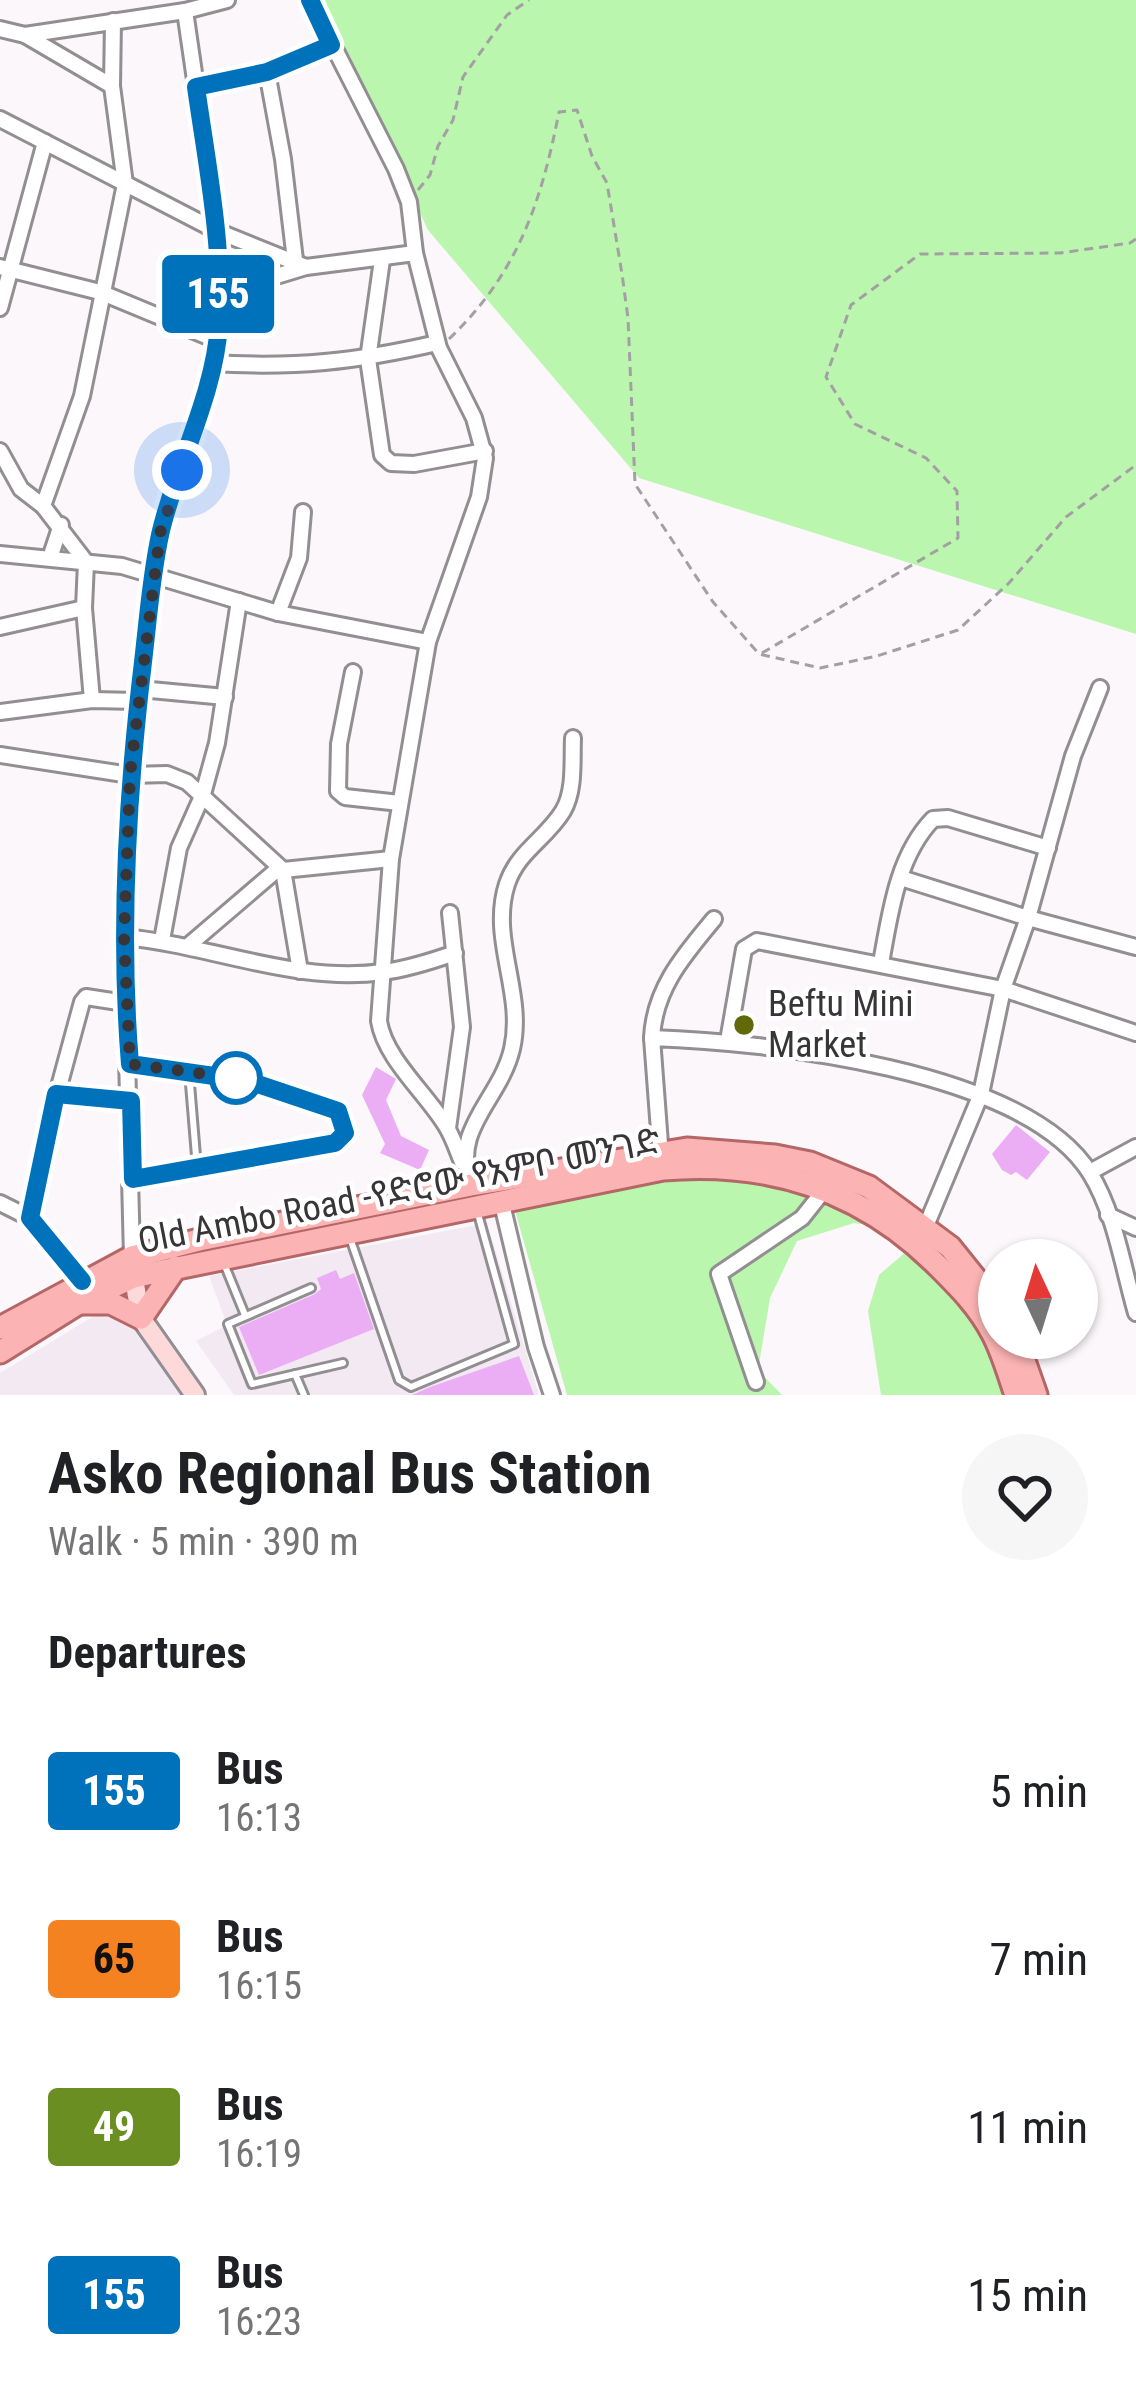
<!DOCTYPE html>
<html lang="en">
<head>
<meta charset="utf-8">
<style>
	body { margin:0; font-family:"Roboto Condensed","Noto Sans Ethiopic",sans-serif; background:#f6f6f6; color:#202124; height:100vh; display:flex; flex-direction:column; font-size:45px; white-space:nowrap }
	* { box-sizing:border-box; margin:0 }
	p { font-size:39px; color:#757577 }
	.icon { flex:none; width:66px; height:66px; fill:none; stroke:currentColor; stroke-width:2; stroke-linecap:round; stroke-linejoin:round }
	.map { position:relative; height:1395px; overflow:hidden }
	.panel { display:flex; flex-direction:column; background:#fff; flex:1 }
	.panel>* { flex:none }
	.badge { padding:0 24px; border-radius:9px; font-size:42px; line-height:78px }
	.needle { width:78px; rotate:356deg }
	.buttons { position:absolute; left:978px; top:1239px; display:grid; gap:24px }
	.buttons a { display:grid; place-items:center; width:120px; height:120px; border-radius:50%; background:#fff; box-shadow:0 3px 9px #0004; font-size:60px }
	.you { position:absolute; width:60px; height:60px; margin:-30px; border:9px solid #fff; border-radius:50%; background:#1a73e8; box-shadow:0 0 0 18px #1a73e833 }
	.map>.badge { position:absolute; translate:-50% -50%; box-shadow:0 0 0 6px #fff }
	h2 { padding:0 48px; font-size:45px; line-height:108px }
	.round { display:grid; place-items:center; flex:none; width:126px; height:126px; border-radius:63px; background:#f6f6f6 }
	.overview { display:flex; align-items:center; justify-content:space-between; height:204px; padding:0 48px }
	h1 { font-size:57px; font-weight:700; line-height:90px }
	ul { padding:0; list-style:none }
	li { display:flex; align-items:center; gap:36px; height:168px; padding:0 48px }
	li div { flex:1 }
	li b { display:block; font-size:45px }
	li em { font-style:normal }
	li .badge { min-width:132px; font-weight:700; text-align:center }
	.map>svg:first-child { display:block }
</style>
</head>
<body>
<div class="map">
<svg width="1136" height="1395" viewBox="0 0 1136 1395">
	<rect width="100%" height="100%" fill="#fbf7fb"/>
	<g fill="#f2e9f3">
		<polygon points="487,1223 539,1395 234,1395 196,1341 227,1325 209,1276"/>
		<polygon points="117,1302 183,1395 0,1395 0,1373"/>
	</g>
	<g fill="#baf6ad">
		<polygon points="320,0 1136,0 1136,634 639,478 428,230"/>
		<polygon points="760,1174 894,1229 854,1223 797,1241 770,1298 758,1370 782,1395 567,1395 514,1207 685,1175"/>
		<polygon points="921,1239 968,1267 1006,1395 881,1395 868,1311 879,1275"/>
	</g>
	<g fill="#ebaef4">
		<polygon points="376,1067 396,1079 386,1100 401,1136 429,1150 420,1170 380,1153 385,1144 362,1095"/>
		<polygon points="1016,1125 1050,1152 1027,1180 1016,1172 1011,1175 1002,1170 992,1154"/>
		<polygon points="336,1270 340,1279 354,1273 374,1329 259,1375 239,1327 315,1294 321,1289 317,1278"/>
		<polygon points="519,1356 534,1395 412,1395 430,1387"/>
	</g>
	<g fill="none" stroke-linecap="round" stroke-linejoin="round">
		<defs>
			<g id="service">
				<polyline points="130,1064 249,1081 338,1111 345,1133 335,1143 133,1179"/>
				<polyline points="189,1072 197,1168"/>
				<polyline points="350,1238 399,1380 411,1387 514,1344 478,1214"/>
				<polyline points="225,1266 245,1315"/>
				<polyline points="311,1288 228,1324 252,1384 343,1363"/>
				<polyline points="295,1374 304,1395"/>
			</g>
			<g id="minor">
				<polyline points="310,0 396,169 409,202 415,253"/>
				<polyline points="0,29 25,35 112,86"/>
				<polyline points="25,35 185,11 227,0"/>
				<polyline points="267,72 283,159 295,260"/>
				<polyline points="196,87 267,72 331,45"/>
				<path d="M0 119 217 231 306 267 415 253 439 348 474 418 485 458 479 497 428 642 391 859 379 1021C385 1059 427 1094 446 1126 453 1137 457 1150 462 1162"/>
				<polyline points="382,260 368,359 382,455 391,463 414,464 485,451"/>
				<polyline points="0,267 100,292 216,340"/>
				<polyline points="218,287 273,277 306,267"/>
				<polyline points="0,308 45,142"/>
				<path d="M210 363C295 368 355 362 437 343"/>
				<polyline points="0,451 21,489 43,506"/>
				<polyline points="0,554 122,566 278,613 428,642"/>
				<polyline points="50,558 61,525"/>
				<polyline points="278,613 299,558 303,512"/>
				<polyline points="0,627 84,608"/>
				<polyline points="353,672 339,744 338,791 345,797 400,803"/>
				<polyline points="140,689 225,697"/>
				<polyline points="92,700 84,608 86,562 43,506 82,396 125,184 112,86 113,21"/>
				<polyline points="0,712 92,700 138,701"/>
				<polyline points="0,755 130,775 167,774 187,782 283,870 391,859"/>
				<polyline points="283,870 300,971"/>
				<polyline points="901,878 1028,918 1136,947"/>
				<path d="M124 937C210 945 296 984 383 972 408 969 432 961 455 953"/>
				<polyline points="162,940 179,848 203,794 217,743 239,601"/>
				<polyline points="189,945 279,868"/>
				<path d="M881 963C890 914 897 856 933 819L948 818 1048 848"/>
				<path d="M652 1038C654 989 684 955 714 919"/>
				<polyline points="728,1041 744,949 757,941 1003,989 1136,1033"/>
				<polyline points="57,1094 82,1002 86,997 125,1003"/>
				<polyline points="448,1128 462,1027 450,913"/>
				<path d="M661 1157 652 1038C766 1042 1025 1069 1090 1173 1115 1213 1123 1268 1136 1313"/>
				<polyline points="1090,1172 1136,1147"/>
				<path d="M471 1185C450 1129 500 1100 512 1049 525 993 489 939 507 884 518 851 546 839 563 811 575 791 572 761 573 738"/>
				<polyline points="501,1200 536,1347 552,1395"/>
				<polyline points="0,1203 30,1218 82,1281"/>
				<polyline points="1108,1215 1136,1228"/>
				<polyline points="30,1218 57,1094 131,1101"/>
				<polyline points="919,1233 926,1226 981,1094 1003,989 1028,918 1073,756 1100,688"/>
				<polyline points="132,1257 124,937 130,775 161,533 193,439 219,327 217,231 185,11"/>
				<polyline points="756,1382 719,1274 802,1218 825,1189"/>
			</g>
			<polyline id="secondary" points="132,1268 141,1318 195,1395"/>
			<g id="primary">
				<polyline points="83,1303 111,1303 141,1318 176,1267"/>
				<polyline points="0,1328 132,1257 199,1240 471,1185 687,1149 775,1156 810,1163 869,1187 950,1247 999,1308"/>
				<polyline points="1016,1338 1036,1395"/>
				<path d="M0 1352 77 1304 133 1277 663 1169C767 1160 859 1189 934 1262 957 1285 978 1305 993 1334 1003 1353 1009 1375 1016 1395"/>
			</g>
		</defs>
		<use href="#service" stroke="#928e92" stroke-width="12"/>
		<use href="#minor" stroke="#928e92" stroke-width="20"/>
		<use href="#secondary" stroke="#928e92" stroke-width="24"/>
		<use href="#primary" stroke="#b56667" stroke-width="27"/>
		<g stroke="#a3a0a3" stroke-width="3" stroke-dasharray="9 6" stroke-linecap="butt">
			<polyline points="418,190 430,175 438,146 453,120 463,77 507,15 529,0"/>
			<path d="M449 339C517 274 541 204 559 112L577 110 592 156 607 183 622 274 628 318 635 484 713 602 759 654 820 668 877 656 958 630 1009 583 1066 517 1136 465"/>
			<polyline points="762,653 958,538 957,491 926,458 855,424 826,377 851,305 920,254 1060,253 1130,243 1136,239"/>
		</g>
		<use href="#service" stroke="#fff" stroke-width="6"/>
		<use href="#minor" stroke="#fff" stroke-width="14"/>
		<use href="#secondary" stroke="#fdd9d9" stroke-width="18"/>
		<use href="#primary" stroke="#fbb3b3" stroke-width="21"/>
	</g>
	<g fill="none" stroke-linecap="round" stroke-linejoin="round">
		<defs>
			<path id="line" d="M82 1281 30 1218 56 1094 131 1101 133 1179 335 1143 345 1133 338 1111 249 1081 130 1064C119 930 127 795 143 662 148 620 151 577 160 535 175 467 215 395 219 324 223 244 207 165 196 87L267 72 331 45 310 0"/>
		</defs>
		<use href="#line" stroke="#fff" stroke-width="27"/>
		<use href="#line" stroke="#0072bc" stroke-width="18"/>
		<polyline stroke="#373537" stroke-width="12" stroke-dasharray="0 21.6" points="182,470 160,533 130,775 124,937 130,1064 236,1078"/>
	</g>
	<circle fill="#616809" stroke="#fff" stroke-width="4.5" cx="744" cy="1025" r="12"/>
	<circle fill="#fff" stroke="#0072bc" stroke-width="6" cx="236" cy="1078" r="24"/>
	<g text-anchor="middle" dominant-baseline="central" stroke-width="9" stroke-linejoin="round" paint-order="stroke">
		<g font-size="36" fill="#373537" stroke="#fff" text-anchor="start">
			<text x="768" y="1004">Beftu Mini<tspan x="768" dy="41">Market</tspan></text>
		</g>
		<g font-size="36" fill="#373537" stroke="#fff">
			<text transform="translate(399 1191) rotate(-11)">Old Ambo Road -የድሮው የአምቦ መንገድ</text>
		</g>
	</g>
</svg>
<div class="buttons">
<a><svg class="needle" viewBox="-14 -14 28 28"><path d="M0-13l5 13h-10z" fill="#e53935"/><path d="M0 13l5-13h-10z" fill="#757577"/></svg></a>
</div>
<div class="you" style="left:182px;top:470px"></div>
<b class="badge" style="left:218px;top:294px;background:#0072bc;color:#fff">155</b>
</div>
<section class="panel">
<div class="overview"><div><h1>Asko Regional Bus Station</h1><p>Walk · 5 min · 390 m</p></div><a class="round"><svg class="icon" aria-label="heart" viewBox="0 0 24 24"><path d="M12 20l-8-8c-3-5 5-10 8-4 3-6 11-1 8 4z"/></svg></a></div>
<h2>Departures</h2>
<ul>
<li><span class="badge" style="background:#0072bc;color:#fff">155</span><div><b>Bus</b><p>16:13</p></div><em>5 min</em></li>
<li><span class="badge" style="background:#f58220;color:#111">65</span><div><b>Bus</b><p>16:15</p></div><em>7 min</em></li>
<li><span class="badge" style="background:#6b8e23;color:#fff">49</span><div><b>Bus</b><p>16:19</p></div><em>11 min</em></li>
<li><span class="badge" style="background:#0072bc;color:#fff">155</span><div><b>Bus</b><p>16:23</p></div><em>15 min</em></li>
</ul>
</section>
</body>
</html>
